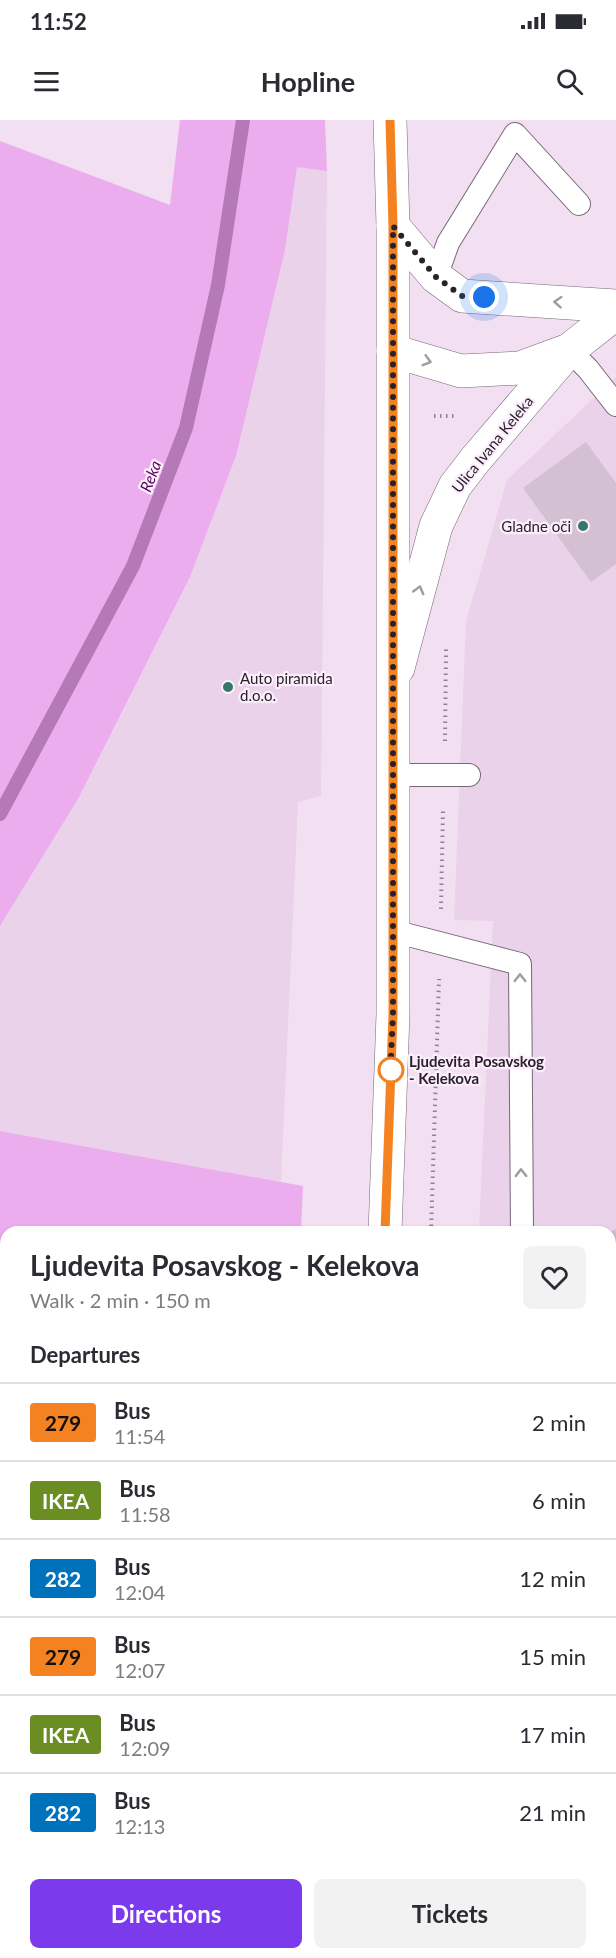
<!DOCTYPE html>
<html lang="en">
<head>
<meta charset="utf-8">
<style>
	body { margin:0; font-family:Lato,sans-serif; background:#f2f2f3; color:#2b2b33; height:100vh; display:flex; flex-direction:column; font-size:22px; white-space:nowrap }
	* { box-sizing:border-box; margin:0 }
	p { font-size:20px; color:#7c7c81 }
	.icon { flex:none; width:33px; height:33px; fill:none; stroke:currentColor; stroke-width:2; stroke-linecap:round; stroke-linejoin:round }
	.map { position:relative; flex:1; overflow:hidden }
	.sheet { position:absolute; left:0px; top:1106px; width:616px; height:734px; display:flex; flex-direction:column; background:#fff; border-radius:18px 18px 0 0; box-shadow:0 2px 4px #0004 }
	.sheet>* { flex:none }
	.badge { padding:0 12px; border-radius:4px; font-size:21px; line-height:39px }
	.you { position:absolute; width:30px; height:30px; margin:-15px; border:4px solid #fff; border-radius:50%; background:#1a73e8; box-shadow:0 0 0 9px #1a73e833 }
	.map>.badge { position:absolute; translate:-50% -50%; box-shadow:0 0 0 3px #fff }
	h2 { padding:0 30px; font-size:22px; line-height:54px }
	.round { display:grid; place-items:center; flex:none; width:63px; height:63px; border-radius:9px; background:#f2f2f3 }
	.summary { display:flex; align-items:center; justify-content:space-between; height:102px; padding:0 30px }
	h1 { font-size:28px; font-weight:700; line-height:45px }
	.button { display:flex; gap:12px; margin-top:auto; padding:12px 30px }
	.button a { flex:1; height:69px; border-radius:9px; background:#7c3aed; color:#fff; font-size:24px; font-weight:700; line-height:69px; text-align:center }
	.button a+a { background:#f2f2f3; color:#2b2b33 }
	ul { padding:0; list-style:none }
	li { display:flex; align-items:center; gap:18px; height:78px; padding:0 30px; border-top:2px solid #e1e1e2 }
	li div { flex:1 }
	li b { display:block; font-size:22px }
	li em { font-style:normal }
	li .badge { min-width:66px; font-weight:700; text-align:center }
	.status { display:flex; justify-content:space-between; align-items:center; height:42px; padding:0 30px; background:#fff; direction:ltr }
	.status svg { height:16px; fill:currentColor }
	header { display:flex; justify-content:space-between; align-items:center; height:78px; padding:0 30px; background:#fff; font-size:27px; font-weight:700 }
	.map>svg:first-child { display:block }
</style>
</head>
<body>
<div class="status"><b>11:52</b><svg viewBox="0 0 49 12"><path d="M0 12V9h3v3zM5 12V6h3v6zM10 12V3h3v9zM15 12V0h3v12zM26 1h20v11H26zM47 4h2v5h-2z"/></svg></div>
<header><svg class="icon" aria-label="menu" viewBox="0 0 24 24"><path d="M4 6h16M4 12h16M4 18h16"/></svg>Hopline<svg class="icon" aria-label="search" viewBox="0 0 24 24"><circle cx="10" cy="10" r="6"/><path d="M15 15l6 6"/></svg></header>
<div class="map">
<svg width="616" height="1838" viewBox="0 0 616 1838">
	<rect width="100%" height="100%" fill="#f2e0f2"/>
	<g fill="#ead2ea">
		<polygon points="297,46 327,51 321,676 298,682 281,1062 0,1011 0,806 78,679 190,457 236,336 285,130"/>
		<polygon points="616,257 616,1838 447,1838 447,1833 610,1833 610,1112 479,1111 493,801 454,800 466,501 507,360"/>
		<polygon points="0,1408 6,1408 6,1833 283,1833 283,1838 0,1838"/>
	</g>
	<g fill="#ecadee">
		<polygon points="180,0 325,0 327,51 297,47 285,130 236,336 190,457 78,679 0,806 0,21 170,85"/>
		<polygon points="0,1011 303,1066 301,1111 6,1112 6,1408 0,1408"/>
	</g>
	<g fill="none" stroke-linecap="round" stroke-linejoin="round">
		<polyline stroke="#b579b7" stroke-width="14" points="0,694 133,446 186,308 218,165 243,0"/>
	</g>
	<g fill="#d3c1d3">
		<polygon points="586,322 616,363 616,444 591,462 523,368"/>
		<polygon points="616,1109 616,1204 610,1194 610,1112"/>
		<polygon points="610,1387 616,1393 616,1530 610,1532"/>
		<polygon points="0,1447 6,1447 6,1719 0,1720"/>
		<rect x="16" y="1833" width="144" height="5"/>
	</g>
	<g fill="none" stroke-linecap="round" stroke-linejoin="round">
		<defs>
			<g id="service">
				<polyline points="436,157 448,123 515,14 579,84"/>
				<polyline points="569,230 588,249 616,285"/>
				<polyline points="393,655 469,655"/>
				<polyline points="393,811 520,844 522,1112"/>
				<polyline points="610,1617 616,1616"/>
				<polyline points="610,1686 616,1686"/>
				<polyline points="610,1793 616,1793"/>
				<polyline points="551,1833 551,1838"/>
				<polyline points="201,1838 201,1833"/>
			</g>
			<g id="minor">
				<polyline points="393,106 436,157 462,176 616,186"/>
				<polyline points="393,231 461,251 520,248 569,230 616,193"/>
				<polyline points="398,548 436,406 455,366 475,340 569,230"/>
			</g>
			<g id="secondary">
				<polyline points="385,1112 393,894 393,106 390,0"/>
				<polyline points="359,1838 359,1833"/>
			</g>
		</defs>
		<use href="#service" stroke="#776777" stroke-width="24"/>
		<use href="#minor" stroke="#776777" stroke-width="34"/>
		<use href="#secondary" stroke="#776777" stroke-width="34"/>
		<g stroke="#8f828f" stroke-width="4" stroke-dasharray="1.5 4.5" stroke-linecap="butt">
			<polyline points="434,296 457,296"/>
			<polyline points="445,621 446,529"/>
			<polyline points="441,789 443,688"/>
			<polyline points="431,1112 439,859"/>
			<polyline points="416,1838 416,1833"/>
		</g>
		<use href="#service" stroke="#fff" stroke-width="22"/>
		<use href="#minor" stroke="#fff" stroke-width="33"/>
		<use href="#secondary" stroke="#fff" stroke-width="33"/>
	</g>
	<defs><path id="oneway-chevron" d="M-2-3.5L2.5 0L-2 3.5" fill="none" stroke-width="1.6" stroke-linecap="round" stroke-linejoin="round" transform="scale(1.5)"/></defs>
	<g stroke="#9f9c9f">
		<use href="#oneway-chevron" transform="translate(558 182) rotate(-176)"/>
		<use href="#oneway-chevron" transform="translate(427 241) rotate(16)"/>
		<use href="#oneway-chevron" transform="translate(419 470) rotate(-75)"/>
		<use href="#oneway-chevron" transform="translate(520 858) rotate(-90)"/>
		<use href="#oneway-chevron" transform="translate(521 1053) rotate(-91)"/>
	</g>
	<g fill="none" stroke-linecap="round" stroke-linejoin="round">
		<defs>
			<polyline id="line" points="385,1112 393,894 393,106 390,0"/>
		</defs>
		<use href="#line" stroke="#fff" stroke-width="14"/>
		<use href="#line" stroke="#f58220" stroke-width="9"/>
		<polyline stroke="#292229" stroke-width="6" stroke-dasharray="0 10.8" points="391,950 390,959 393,894 393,106 436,157 462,176 484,177"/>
	</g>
	<g fill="#357768" stroke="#fdeefd" stroke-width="2">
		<circle cx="583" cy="406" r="6"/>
		<circle cx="228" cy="567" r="6"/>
	</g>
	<circle fill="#fff" stroke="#f58220" stroke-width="3" cx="391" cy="950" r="12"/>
	<g text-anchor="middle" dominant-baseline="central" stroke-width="4.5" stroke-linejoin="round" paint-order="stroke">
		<g font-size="15" fill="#292229" stroke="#fdeefd">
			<text transform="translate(492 324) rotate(-51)">Ulica Ivana Keleka</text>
		</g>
		<g font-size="15" fill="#292229" stroke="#fdeefd" text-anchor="end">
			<text x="571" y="406">Gladne oči</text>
			<text x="240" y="558" text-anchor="start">Auto piramida<tspan x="240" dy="17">d.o.o.</tspan></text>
		</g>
		<g font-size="15" font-weight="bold" fill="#292229" stroke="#fdeefd" text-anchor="start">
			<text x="409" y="941">Ljudevita Posavskog<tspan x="409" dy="17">- Kelekova</tspan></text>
		</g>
		<g font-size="16" font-style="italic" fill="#55085a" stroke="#fdeefd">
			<text transform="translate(150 356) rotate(-69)">Reka</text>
		</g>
	</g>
</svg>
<div class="you" style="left:484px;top:177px"></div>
<section class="sheet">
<div class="summary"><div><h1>Ljudevita Posavskog - Kelekova</h1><p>Walk · 2 min · 150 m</p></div><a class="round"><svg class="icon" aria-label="heart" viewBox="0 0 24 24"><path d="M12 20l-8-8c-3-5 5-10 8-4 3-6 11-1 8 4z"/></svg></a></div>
<h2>Departures</h2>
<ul>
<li><span class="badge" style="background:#f58220;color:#111">279</span><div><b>Bus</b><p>11:54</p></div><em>2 min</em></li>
<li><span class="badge" style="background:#6b8e23;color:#fff">IKEA</span><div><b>Bus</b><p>11:58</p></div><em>6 min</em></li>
<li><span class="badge" style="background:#0072bc;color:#fff">282</span><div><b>Bus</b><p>12:04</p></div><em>12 min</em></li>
<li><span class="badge" style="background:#f58220;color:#111">279</span><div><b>Bus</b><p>12:07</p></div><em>15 min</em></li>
<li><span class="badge" style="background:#6b8e23;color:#fff">IKEA</span><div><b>Bus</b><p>12:09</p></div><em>17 min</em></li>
<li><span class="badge" style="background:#0072bc;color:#fff">282</span><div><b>Bus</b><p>12:13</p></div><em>21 min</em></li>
</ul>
<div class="button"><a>Directions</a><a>Tickets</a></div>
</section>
</div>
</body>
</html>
